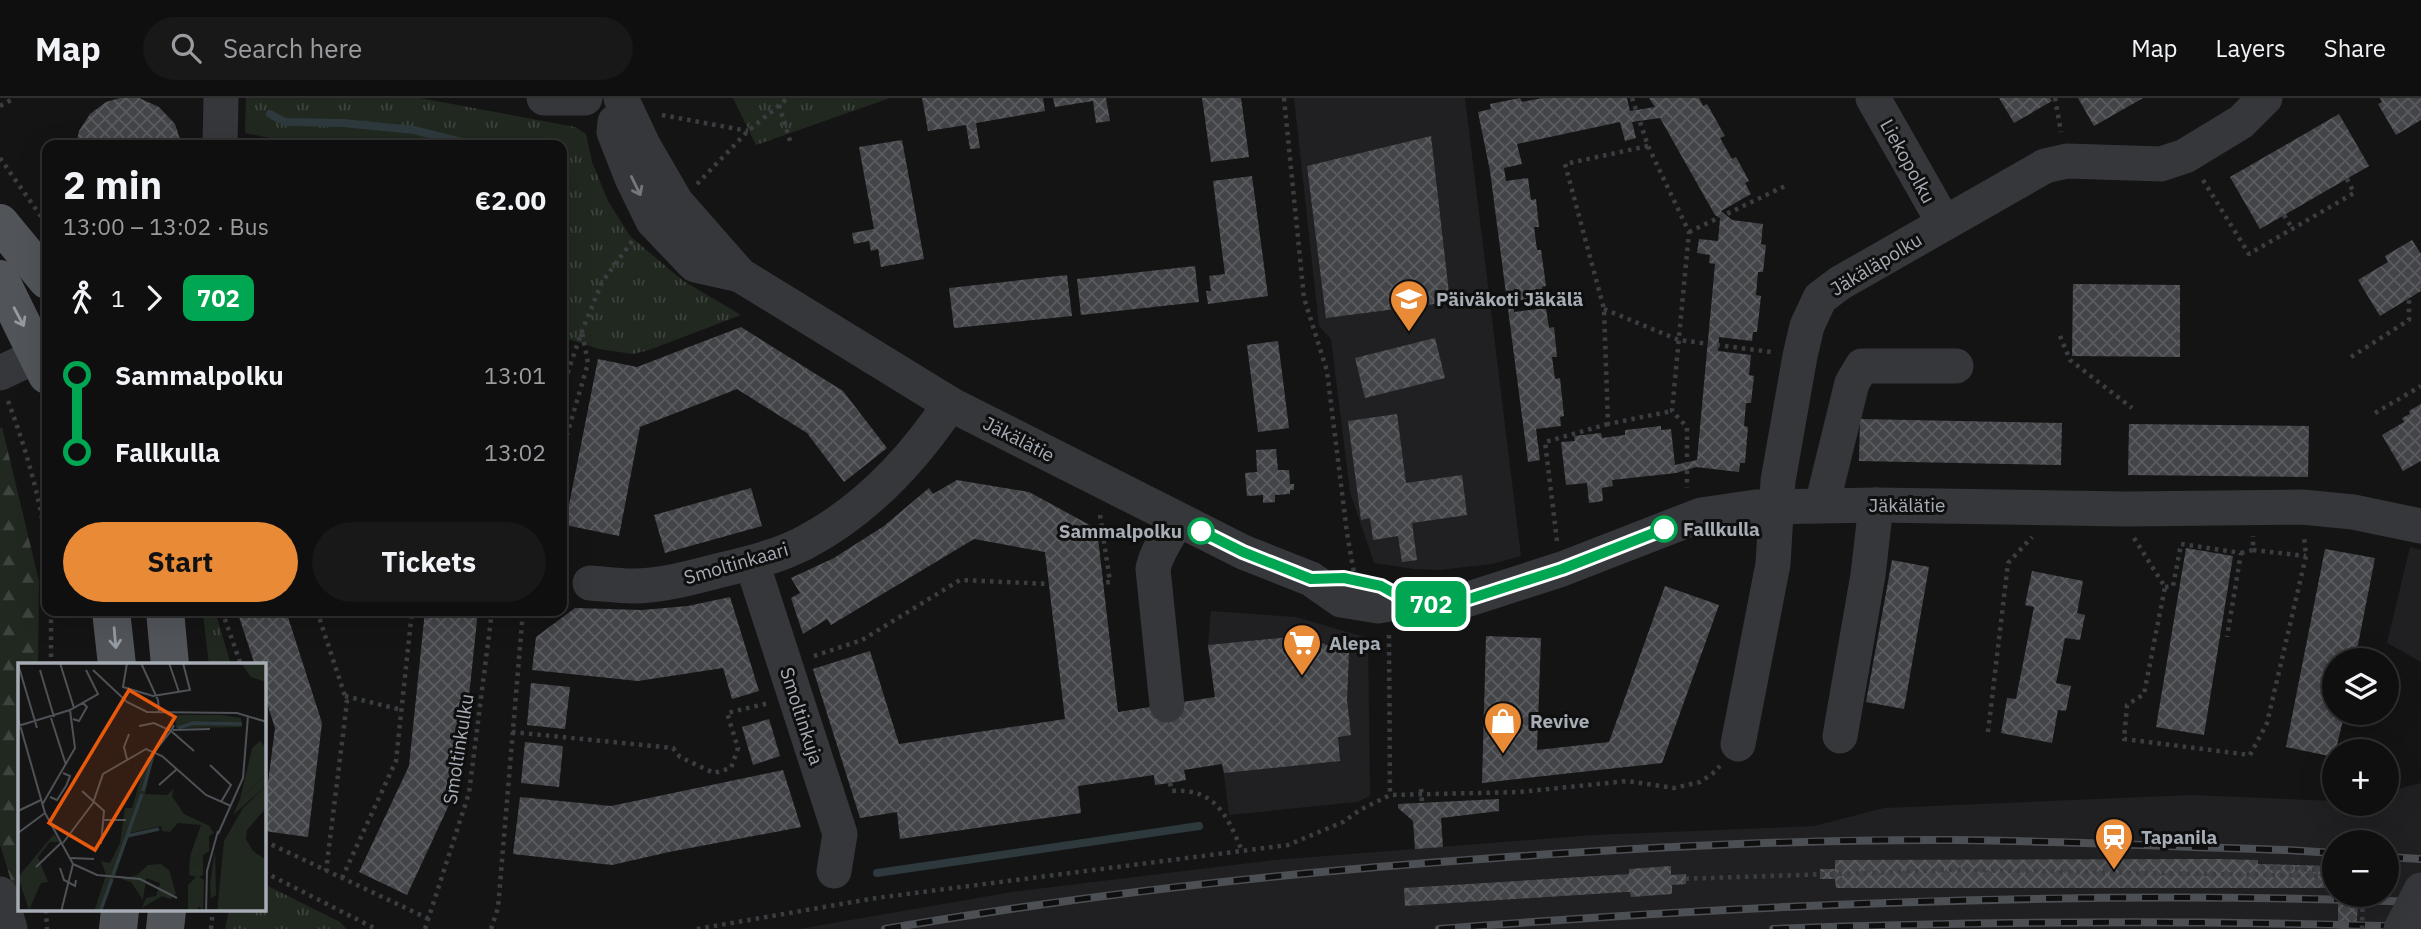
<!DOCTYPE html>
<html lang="en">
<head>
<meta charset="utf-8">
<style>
	body { margin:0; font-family:"IBM Plex Sans",sans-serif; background:#181819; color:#f1f3f6; height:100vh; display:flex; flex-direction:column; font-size:26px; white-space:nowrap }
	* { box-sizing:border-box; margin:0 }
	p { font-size:23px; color:#9b9c9f }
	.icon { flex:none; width:38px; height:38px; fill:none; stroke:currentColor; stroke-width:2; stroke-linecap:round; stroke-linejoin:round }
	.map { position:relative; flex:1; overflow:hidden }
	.sheet { position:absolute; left:42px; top:42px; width:525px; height:476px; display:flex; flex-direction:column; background:#0f0f10; border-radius:14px; box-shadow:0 7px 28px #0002,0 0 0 2px #2f2f30 }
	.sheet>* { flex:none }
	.badge { padding:0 14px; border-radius:10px; font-size:24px; line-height:46px }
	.fabs { position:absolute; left:2322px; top:550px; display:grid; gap:14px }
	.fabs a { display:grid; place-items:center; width:77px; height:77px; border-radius:50%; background:#0f0f10; box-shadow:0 7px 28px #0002,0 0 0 2px #2f2f30; font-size:35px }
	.map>.badge { position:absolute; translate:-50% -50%; box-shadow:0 0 0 4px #fff }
	.legs { display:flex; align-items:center; gap:10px; height:77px; padding:0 21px; font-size:23px }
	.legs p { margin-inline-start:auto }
	.head { display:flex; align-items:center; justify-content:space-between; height:119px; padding:0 21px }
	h1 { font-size:38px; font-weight:700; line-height:52px }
	.primary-button { display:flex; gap:14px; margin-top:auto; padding:14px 21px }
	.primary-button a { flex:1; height:80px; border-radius:42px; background:#e98a37; color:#111; font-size:28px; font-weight:700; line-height:80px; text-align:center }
	.primary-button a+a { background:#181819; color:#f1f3f6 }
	ul { padding:0 21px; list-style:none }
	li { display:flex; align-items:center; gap:24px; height:77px; font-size:26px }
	li i { display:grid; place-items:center; width:10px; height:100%; margin:0 9px; background:currentColor }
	li i::after { content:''; width:18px; height:18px; margin:-9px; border:5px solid; border-radius:50%; background:#0f0f10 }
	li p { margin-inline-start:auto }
	li:first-child i { background:linear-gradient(#0000 50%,currentColor 0) }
	li:last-child i { background:linear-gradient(currentColor 50%,#0000 0) }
	header { display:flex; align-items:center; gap:42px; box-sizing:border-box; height:98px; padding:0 35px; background:#0f0f10; border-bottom:2px solid #2f2f30 }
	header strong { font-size:33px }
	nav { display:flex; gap:38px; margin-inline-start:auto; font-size:24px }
	.search { width:490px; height:63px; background:#181819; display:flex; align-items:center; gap:18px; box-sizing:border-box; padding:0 24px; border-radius:38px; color:#9b9c9f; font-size:26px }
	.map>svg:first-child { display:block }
</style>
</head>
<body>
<header>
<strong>Map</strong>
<div class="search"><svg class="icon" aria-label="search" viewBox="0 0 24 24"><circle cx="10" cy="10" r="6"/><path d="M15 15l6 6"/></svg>Search here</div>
<nav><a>Map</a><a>Layers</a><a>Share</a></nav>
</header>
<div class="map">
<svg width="2421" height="831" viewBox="0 0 2421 831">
	<defs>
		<pattern id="grass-tufts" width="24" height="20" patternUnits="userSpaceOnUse" patternTransform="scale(1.75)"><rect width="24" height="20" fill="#202820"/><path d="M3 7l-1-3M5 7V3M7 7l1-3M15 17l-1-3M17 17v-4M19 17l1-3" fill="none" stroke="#3d443e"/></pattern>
		<pattern id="forest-firs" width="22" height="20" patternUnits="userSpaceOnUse" patternTransform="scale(1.75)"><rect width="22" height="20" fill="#202820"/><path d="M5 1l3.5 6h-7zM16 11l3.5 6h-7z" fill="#3d443e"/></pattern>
		<pattern id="building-cross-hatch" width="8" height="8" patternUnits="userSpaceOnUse" patternTransform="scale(1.75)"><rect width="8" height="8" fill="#434448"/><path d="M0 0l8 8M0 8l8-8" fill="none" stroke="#5b5c60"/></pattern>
	</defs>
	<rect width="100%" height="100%" fill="#141415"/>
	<g fill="#202022" fill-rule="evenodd">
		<polygon points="1294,0 1465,0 1521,458 1492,466 1440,472 1414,471 1374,465 1350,394 1331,241 1319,228"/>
		<polygon points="2410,449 2421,452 2421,564 2387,545"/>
		<polygon points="1211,513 1296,519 1368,540 1370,698 1357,704 1229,717 1208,547"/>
		<path d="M2421 685V831H799L1012 794 1274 762 1593 737 1814 728 1884 710 2191 697 2334 703V705H2387V694ZM2334 744H2387V796H2334Z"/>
	</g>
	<g fill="url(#grass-tufts)">
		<polygon points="246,0 420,0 575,29 586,36 592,64 608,103 630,138 682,182 741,217 649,252 633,256 599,251 565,240 562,238 562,47 305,47 245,35"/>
		<polygon points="733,0 890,0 756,47"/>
		<polygon points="206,513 215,513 231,567 209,567 203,516"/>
		<polygon points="264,786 340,824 347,831 225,831 229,812 264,812"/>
	</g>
	<polygon fill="url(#forest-firs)" points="2,329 39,483 38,567 19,567 19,810 0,746 0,330"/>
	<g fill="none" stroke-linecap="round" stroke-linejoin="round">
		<g stroke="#2d393d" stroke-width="8">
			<polyline points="270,16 285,24 343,25 414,32 473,47"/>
			<polyline points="877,775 1199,728"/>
		</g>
	</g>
	<g fill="url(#building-cross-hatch)">
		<polygon points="120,0 139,0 159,9 175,26 182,47 76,47 79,33 90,16 106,4"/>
		<polygon points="922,0 1043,0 1045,13 976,25 980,50 970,51 966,27 928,33"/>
		<polygon points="1053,0 1106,0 1110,23 1096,25 1093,3 1055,9"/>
		<polygon points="1202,0 1241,0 1249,59 1211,64"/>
		<polygon points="1520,0 1522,4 1543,0 1627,0 1630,13 1655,9 1649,0 1699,0 1703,8 1707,6 1725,38 1720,40 1732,61 1736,59 1749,83 1745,85 1751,96 1721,113 1732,122 1763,126 1761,146 1766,147 1763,174 1758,174 1756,197 1761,198 1757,234 1753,234 1752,243 1719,239 1718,253 1751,257 1749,277 1754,278 1751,305 1746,305 1744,328 1748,329 1745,365 1740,365 1739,374 1696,369 1676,375 1612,382 1613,388 1602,390 1603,403 1589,405 1587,385 1566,387 1561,344 1575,343 1574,338 1601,335 1602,340 1625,337 1625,332 1661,328 1661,332 1671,331 1675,367 1697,362 1715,166 1709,165 1710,157 1697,155 1699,141 1718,143 1720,121 1723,122 1715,117 1660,20 1632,24 1636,40 1625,43 1620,24 1517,46 1522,66 1504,70 1506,83 1528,80 1531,102 1536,101 1539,129 1534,129 1537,152 1541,152 1546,188 1542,189 1543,200 1512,203 1514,214 1546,210 1549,230 1554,229 1557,259 1552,259 1555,281 1560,280 1564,318 1560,319 1561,328 1536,331 1540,362 1528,364 1490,73 1478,14 1491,11 1490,6"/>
		<polygon points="1999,0 2050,0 2052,3 2014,25"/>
		<polygon points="2078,0 2143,0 2094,28"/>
		<polygon points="2380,0 2421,0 2421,22 2396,37 2378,6 2382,4"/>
		<polygon points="2339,16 2369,68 2260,131 2230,79"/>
		<polygon points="1431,38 1450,204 1326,220 1307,68"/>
		<polygon points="902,42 924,161 881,169 878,151 871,153 869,143 854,146 852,135 874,131 859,49"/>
		<polygon points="1252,78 1268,198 1208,206 1206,193 1211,193 1209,178 1225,176 1213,83"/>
		<polygon points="2412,142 2421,156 2421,193 2380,218 2358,182 2388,164 2385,158"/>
		<polygon points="1195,168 1199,204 1081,217 1077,181"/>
		<polygon points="1067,177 1072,218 954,230 949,190"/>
		<polygon points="2073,186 2180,187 2180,259 2072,258"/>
		<polygon points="741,229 843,293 887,350 844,384 807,335 737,291 640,329 619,438 565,427 598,261 637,269"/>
		<polygon points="1435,240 1445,280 1365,300 1355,260"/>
		<polygon points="1278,243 1289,330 1258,334 1247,247"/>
		<polygon points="2421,306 2421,363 2403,373 2382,337 2404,324 2402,320 2410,316 2409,313"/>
		<polygon points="1397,316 1406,385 1462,377 1467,417 1412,425 1417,462 1402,464 1398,438 1373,442 1370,420 1361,422 1348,323"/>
		<polygon points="1860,321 2062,325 2061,367 1859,363"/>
		<polygon points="2129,326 2309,328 2308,379 2128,377"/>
		<polygon points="1276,351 1278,372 1289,372 1290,386 1294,386 1294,392 1290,392 1290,396 1275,397 1275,404 1263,405 1263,397 1247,398 1245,375 1257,374 1256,352"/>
		<polygon points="957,382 1029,394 1097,431 1118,614 1215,599 1208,547 1302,538 1349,555 1347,602 1351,637 1338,639 1340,663 1224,675 1222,666 1184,672 1186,682 1170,685 1155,687 1154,677 1078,688 1081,715 900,741 897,714 860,720 813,571 870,553 899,646 1065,621 1045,454 974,441 831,527 827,521 803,536 791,500 800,495 791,480 834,460 884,428 929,390 933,396"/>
		<polygon points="751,390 762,428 665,455 654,417"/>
		<polygon points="2186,450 2233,458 2204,637 2156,629"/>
		<polygon points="2325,451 2375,460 2355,562 2334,562 2334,614 2345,614 2334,659 2286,649"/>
		<polygon points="1892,462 1929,469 1904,611 1866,604"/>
		<polygon points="2032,473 2083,483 2077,515 2085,517 2080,542 2065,540 2056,585 2071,588 2066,613 2058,612 2052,645 2001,635 2007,600 2016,601 2034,509 2025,507"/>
		<polygon points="1665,488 1719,507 1662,665 1482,685 1486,538 1541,540 1537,652 1609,644"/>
		<polygon points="730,499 759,593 732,601 723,570 638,583 532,572 536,539 575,510 642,512 688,508"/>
		<polygon points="237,513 286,513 322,625 308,739 264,733 264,716 275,630 264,596 264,567 255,567"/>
		<polygon points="425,513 478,513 460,683 407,797 359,774 409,668"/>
		<polygon points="531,585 570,589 565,631 527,627"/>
		<polygon points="769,621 780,658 753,667 742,629"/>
		<polygon points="525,644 563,648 559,689 521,685"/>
		<polygon points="783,672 801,729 669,754 612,767 513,756 520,699 611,708"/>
		<polygon points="1499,701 1499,713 1441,720 1443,749 1415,751 1413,723 1398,710 1398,706"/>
		<polygon points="2215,761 2258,762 2258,766 2334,768 2334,790 1836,790 1835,781 1820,781 1820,771 1835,771 1835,762"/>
		<polygon points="1671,768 1671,777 1686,776 1686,786 1672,787 1672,796 1631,799 1630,794 1625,794 1405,808 1404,790 1629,776 1629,771"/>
		<polygon points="2338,796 2359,796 2356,831 2338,831"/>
	</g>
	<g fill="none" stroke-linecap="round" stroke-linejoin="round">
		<g stroke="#3b3e41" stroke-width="4.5" stroke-dasharray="3.5 5" stroke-linecap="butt">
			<polyline points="1284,0 1304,200 1327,273 1347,435 1354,475"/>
			<polyline points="1632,0 1648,48 1689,134 1672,313 1687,329 1687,390"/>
			<polyline points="2055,0 2061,34"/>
			<polyline points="779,7 791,46"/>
			<polyline points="0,8 15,0"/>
			<polyline points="662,17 748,33"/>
			<polyline points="1648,48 1565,66 1604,211 1608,326 1672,313"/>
			<polyline points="0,60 47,127"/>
			<polyline points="2203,82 2249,156 2354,95 2347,81"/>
			<polyline points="697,86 748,33 788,0"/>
			<polyline points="2284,117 2292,130"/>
			<polyline points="1689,134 1785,88"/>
			<polyline points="1604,211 1679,242 1771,254"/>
			<polyline points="2060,238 2070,262 2132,310"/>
			<polyline points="2351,259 2409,222 2409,200"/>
			<polyline points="562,291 582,233 602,184 633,142"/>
			<path d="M8 303C26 351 40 399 47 450"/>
			<polyline points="2375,315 2421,288"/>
			<polyline points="562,354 588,265 582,234"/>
			<polyline points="1100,417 1110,484 1103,485"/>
			<polyline points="2134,440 2165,489 2144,596 2127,607 2124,641 2250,657 2267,625 2306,458 2304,438"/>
			<polyline points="1557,443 1545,344 1608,326"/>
			<polyline points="2253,452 2306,458"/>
			<polyline points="2241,455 2253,452 2253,438"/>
			<polyline points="2165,489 2173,488 2181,446 2241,455 2227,539"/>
			<polyline points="51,513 51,567"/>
			<polyline points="222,513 241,567"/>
			<polyline points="317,513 347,604 326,773"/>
			<polyline points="1389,537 1390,697"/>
			<polyline points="814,558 862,542 960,482 1049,486"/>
			<polyline points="345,598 402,612"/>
			<polyline points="512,634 673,650 680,659 714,675 731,670 738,650 727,615 769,605"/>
			<polyline points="1988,634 2008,465 2032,439"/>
			<path d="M1170 685 1172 693C1215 690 1227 717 1242 753"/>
			<polyline points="1421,691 1422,704"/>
			<polyline points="264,743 429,821"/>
			<polyline points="2261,769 2334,773"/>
			<polyline points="264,774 376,831"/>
			<polyline points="342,780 396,663 412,513"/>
			<polyline points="1677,781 1955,772 2334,778"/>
			<polyline points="46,812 47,831"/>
			<polyline points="211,831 213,812"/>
			<polyline points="425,831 469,695 492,513"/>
			<polyline points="491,831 498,810 523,513"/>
			<polyline points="697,831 876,800 1288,747 1343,724 1360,712 1390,697 1520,694 1627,683 1674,690 1700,684 1712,676 1720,668"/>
		</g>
		<g stroke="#35373a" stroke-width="35">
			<polyline points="544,0 585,0"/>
			<polyline points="621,0 643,47 676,104 740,177 950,306 1243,454 1311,481 1341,502 1378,508 1408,503 1442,507 1469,501 1562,471 1701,417 1756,409 1876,407 2126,411 2302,409 2353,414 2421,428"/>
			<polyline points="1873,0 1944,125"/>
			<polyline points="615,24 614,34 632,80 653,123 695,167 740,177"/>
			<polyline points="220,47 221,0"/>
			<polyline points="0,275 47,253"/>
			<polyline points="1822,407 1852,285 1862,268 1956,268"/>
			<polyline points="752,465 840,736 834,773"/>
			<path d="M590 485C604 486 618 488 633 488 661 488 690 480 717 473 746 466 777 459 804 445 865 413 912 363 950 306"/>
			<path d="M1167 607 1153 471C1156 454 1169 438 1177 422"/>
			<polyline points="1840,638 1868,477 1876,407"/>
			<polyline points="1738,646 1773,466 1778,383 1800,258 1807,228 1820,200 1840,185 2045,68 2067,63 2161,66 2185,58 2241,24 2265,0"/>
			<polyline points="0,796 10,831"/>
		</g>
		<g stroke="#515459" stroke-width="38">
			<polyline points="0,125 47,182"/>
			<polyline points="0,181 47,277"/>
			<polyline points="111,513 117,567"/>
			<polyline points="165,513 170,567"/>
			<polyline points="118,831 120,812"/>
			<polyline points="165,831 167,812"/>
		</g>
		<defs>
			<g id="rail">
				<polyline points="2387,759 2421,761"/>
				<path d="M885 831C1087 796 1291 774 1495 760 1648 749 1801 741 1955 742 2065 743 2176 749 2287 752L2334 755"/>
				<path d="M1439 831C1766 805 2094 792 2421 804"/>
				<path d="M1773 831C1989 823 2205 822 2421 829"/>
			</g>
		</defs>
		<use href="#rail" stroke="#4c4f53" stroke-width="8"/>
		<use href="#rail" stroke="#0f0f10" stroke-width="5" stroke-dasharray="16" stroke-linecap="butt"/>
		<polyline stroke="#3b3e41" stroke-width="4.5" stroke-dasharray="3.5 5" stroke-linecap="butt" points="2362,831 2363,796"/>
		<polyline stroke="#35373a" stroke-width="35" points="2401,831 2421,792"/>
	</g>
	<defs><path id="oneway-shaft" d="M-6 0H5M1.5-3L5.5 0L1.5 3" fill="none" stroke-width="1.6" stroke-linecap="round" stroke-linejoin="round" transform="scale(1.75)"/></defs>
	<use stroke="#73787e" href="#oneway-shaft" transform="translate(636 88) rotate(64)"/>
	<g stroke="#959ba3">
		<use href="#oneway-shaft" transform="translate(19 219) rotate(62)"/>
		<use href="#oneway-shaft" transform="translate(115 540) rotate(85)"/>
	</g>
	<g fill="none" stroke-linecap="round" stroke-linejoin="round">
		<defs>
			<polyline id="line-1" points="1201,433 1243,454 1311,481 1344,480 1381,488 1408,503 1442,507 1469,501 1562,471 1664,431"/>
		</defs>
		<use href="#line-1" stroke="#fff" stroke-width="16"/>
		<use href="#line-1" stroke="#00a651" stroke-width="10"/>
	</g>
	<defs>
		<symbol id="school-pin" viewBox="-11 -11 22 30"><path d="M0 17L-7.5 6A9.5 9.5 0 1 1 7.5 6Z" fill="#e98a37" stroke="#0f0f10"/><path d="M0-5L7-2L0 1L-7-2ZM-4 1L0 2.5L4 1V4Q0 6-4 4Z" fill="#fff"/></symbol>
		<symbol id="supermarket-pin" viewBox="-11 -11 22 30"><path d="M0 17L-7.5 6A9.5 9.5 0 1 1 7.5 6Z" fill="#e98a37" stroke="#0f0f10"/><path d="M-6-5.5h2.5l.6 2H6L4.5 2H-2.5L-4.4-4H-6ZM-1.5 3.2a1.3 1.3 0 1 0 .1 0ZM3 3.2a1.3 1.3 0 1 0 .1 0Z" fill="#fff"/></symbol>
		<symbol id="shop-pin" viewBox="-11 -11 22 30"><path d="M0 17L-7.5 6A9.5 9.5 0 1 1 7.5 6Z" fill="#e98a37" stroke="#0f0f10"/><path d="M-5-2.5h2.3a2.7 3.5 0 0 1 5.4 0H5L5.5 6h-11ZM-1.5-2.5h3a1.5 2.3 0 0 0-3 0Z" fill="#fff"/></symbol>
		<symbol id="station-pin" viewBox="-11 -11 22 30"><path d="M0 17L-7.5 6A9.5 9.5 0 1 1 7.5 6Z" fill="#e98a37" stroke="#0f0f10"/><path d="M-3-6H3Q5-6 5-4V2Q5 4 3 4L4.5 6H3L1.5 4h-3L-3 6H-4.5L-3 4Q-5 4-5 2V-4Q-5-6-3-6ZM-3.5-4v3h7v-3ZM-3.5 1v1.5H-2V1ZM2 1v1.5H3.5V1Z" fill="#fff"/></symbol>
	</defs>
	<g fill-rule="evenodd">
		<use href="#school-pin" x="1387" y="179" width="44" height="60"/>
		<use href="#supermarket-pin" x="1280" y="523" width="44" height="60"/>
		<use href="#shop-pin" x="1481" y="601" width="44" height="60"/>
		<use href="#station-pin" x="2092" y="717" width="44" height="60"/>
	</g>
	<g fill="#fff" stroke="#00a651" stroke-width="3.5">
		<circle cx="1664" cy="431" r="12"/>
		<circle cx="1201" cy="433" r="12"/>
	</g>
	<g text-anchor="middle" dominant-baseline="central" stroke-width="6" stroke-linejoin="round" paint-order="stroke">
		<g font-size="19" fill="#a6adb5" stroke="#0f0f10">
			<text transform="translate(1908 63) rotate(61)">Liekopolku</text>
			<text transform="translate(1876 166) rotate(-31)">Jäkäläpolku</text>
			<text transform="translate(1019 341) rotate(27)">Jäkälätie</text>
			<text x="1907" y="407">Jäkälätie</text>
			<text transform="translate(736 465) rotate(-16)">Smoltinkaari</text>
			<text transform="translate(802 618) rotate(72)">Smoltinkuja</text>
			<text transform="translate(458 651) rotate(-81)">Smoltinkulku</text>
		</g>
		<g font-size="19" font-weight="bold" fill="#a6adb5" stroke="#0f0f10" text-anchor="start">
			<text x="1436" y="201">Päiväkoti Jäkälä</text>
			<text x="1329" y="545">Alepa</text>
			<text x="1530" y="623">Revive</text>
			<text x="2141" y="739">Tapanila</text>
		</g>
		<g font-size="19" font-weight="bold" fill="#a6adb5" stroke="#0f0f10" text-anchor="start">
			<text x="1683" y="431">Fallkulla</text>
			<text x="1182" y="433" text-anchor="end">Sammalpolku</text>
		</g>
	</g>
	<g transform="translate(18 565)">
		<rect width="248" height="248" fill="#141415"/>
		<path d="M157 52H203L202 57 164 61 158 66ZM242 78 248 85V112L222 136 234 85ZM129 94 135 95 127 131 149 132 156 125 154 133 166 151 192 163 189 178 177 204 172 193 183 162 160 160 152 169 144 168 143 163 112 170 84 248 76 249 88 212 83 198 92 200 102 180 107 145H114ZM248 123V145L229 167 228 176 235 188 248 197V248L199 249 206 178 225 145Z" fill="#202820"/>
		<path d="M223 0H248V19L233 14ZM203 52 223 55 224 64 162 65 164 61 202 57ZM248 112V123L215 152 222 136ZM192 164 196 170 191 173V188L185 192V212L181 214 186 217 185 248 181 243 179 248 170 249V222L178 214 171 212 172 193 177 204ZM36 171 42 179H32L20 194 30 219 23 220 11 247 0 214ZM197 188 198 232 193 235 192 221ZM143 201 151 207 158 231 152 236 144 233 124 245 128 235 138 233 142 220 128 215 125 237 113 219 103 216 119 212 130 202Z" fill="#202820"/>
		<path fill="none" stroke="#2d393d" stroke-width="3.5" d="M160 65 175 60 224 61M125 128 135 92M109 173 141 166M95 212 124 131M82 249 94 216"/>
		<path fill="none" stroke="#4e5155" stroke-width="2" d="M42 0 56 45M109 0 105 24 135 33 172 27 165 0M123 0 140 37 141 50M151 0 161 29M0 1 19 65M22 7 36 54M75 7 109 39 129 49 219 50 249 59M0 55 27 150 55 201M33 55 48 102M55 56 61 58 69 44 65 40M0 63 52 47 80 31 68 7M121 63 136 60 153 68 156 62M155 67 192 66M137 88 153 68 176 88M109 96 106 84 111 71M192 102 213 122 203 139M141 122 159 106M64 128 86 148 83 181M32 134 39 137 48 123 52 113 45 110M24 142 57 85 52 47M0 148 23 137M86 157H108M0 170 27 150M200 171 225 115 230 53M45 180 75 140 85 111 128 86 144 93 188 132 213 143M53 195 76 196M55 201 79 212 122 216 159 235M18 204 44 179M42 205 46 217 57 223 58 217M43 249 55 201M188 249 189 208 200 168"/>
		<path fill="#e8590c" fill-opacity="0.15" stroke="#e8590c" stroke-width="3.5" d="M111 27 157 54 77 187 31 160Z"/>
		<rect width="248" height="248" fill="none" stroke="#a6adb5" stroke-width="3.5"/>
	</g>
</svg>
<div class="fabs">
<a><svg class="icon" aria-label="layers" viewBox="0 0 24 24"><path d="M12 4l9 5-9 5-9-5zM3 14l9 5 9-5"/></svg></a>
<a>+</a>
<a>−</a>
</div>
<b class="badge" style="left:1431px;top:506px;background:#00a651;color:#fff">702</b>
<section class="sheet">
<div class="head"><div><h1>2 min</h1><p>13:00 – 13:02 · Bus</p></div><b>€2.00</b></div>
<div class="legs"><svg class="icon" aria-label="walk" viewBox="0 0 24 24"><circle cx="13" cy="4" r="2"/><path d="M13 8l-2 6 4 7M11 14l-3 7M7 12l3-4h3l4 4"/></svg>1<svg class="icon" aria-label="forward" viewBox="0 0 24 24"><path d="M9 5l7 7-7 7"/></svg><b class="badge" style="background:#00a651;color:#fff">702</b></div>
<ul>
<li><i style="color:#00a651"></i><b>Sammalpolku</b><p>13:01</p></li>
<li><i style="color:#00a651"></i><b>Fallkulla</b><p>13:02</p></li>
</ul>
<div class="primary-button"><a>Start</a><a>Tickets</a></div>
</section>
</div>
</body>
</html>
